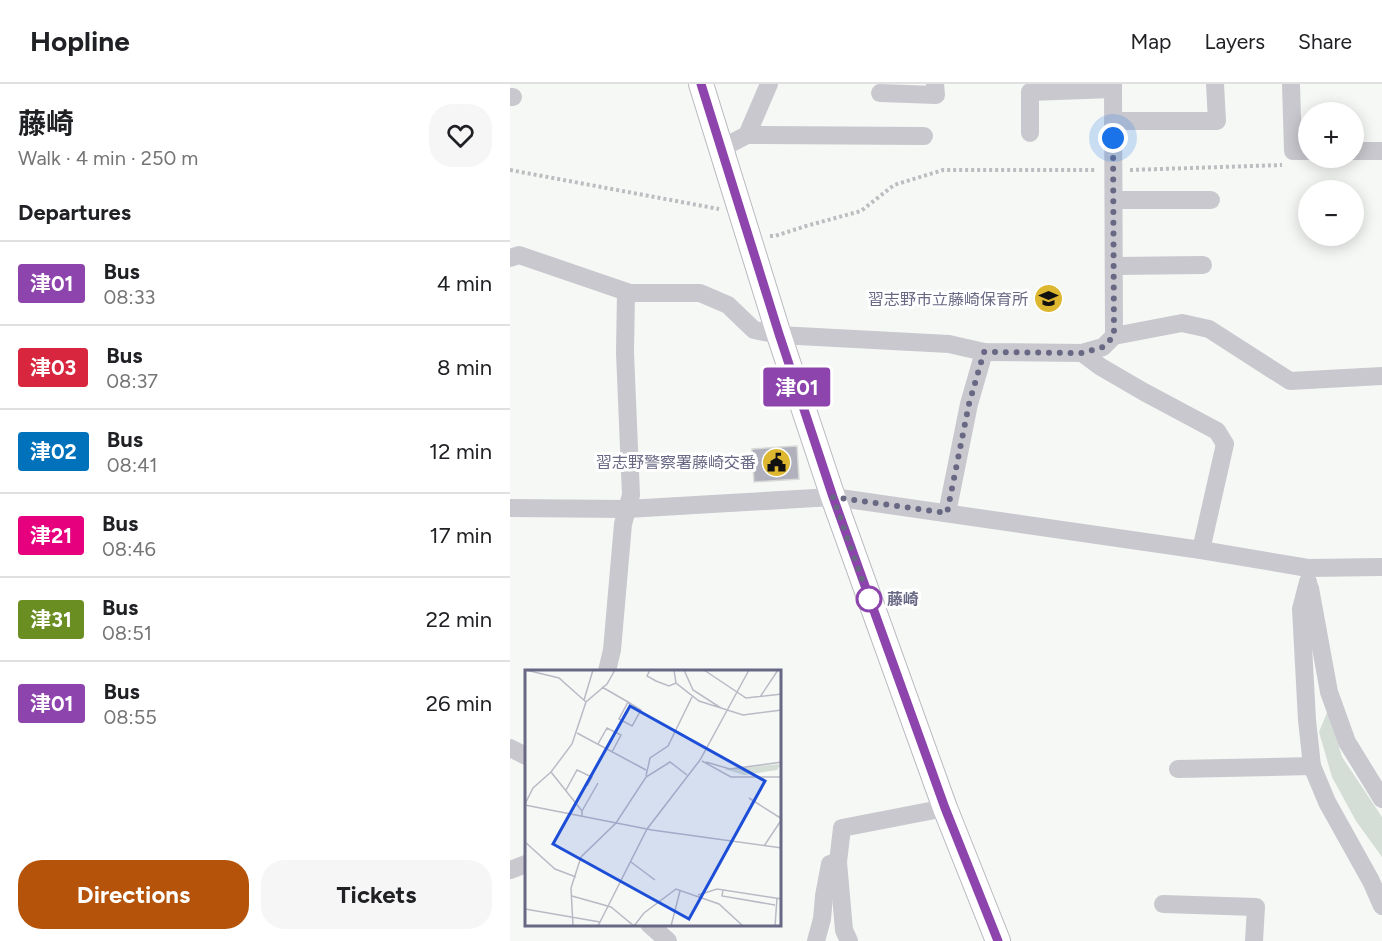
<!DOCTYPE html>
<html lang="en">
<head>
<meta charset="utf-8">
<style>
	body { margin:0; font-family:Figtree,"Noto Sans JP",sans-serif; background:#f6f6f6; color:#202124; height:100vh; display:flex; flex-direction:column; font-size:22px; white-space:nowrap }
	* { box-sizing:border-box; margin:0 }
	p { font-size:20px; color:#757577 }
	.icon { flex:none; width:33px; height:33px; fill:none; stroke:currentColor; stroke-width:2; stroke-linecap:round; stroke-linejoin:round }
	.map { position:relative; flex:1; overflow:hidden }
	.panel { display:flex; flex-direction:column; background:#fff; width:510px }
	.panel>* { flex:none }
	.badge { padding:0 12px; border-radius:4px; font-size:21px; line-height:39px }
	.controls { position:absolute; left:788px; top:18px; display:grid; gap:12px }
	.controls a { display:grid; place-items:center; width:66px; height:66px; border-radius:50%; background:#fff; box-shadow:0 3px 15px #0003; font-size:30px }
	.you { position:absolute; width:30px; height:30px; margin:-15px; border:4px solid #fff; border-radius:50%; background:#1a73e8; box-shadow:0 0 0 9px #1a73e833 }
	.map>.badge { position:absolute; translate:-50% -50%; box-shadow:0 0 0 3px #fff }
	h2 { padding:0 18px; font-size:22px; line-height:54px }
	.round { display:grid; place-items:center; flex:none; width:63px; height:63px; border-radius:24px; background:#f6f6f6 }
	.overview { display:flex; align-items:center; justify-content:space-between; height:102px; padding:0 18px }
	h1 { font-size:28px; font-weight:700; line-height:45px }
	.cta { display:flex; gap:12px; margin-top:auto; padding:12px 18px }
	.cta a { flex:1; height:69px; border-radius:24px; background:#b45309; color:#fff; font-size:24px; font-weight:700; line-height:69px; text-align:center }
	.cta a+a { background:#f6f6f6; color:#202124 }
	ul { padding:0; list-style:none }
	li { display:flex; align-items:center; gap:18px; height:84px; padding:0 18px; border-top:2px solid #e0e0e0 }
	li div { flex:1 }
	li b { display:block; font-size:22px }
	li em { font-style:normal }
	li .badge { min-width:66px; font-weight:700; text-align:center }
	header { display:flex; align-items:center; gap:36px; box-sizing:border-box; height:84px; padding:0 30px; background:#fff; border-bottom:2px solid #e0e0e0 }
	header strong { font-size:28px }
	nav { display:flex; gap:33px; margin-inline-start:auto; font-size:21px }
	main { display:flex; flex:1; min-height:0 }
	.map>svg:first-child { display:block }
</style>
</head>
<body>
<header>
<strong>Hopline</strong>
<nav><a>Map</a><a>Layers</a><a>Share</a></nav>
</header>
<main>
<section class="panel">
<div class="overview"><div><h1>藤崎</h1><p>Walk · 4 min · 250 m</p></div><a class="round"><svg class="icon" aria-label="heart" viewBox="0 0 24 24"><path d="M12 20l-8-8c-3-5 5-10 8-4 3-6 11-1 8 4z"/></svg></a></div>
<h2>Departures</h2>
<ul>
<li><span class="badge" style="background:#8e44ad;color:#fff">津01</span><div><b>Bus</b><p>08:33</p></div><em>4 min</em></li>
<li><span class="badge" style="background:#d7263d;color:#fff">津03</span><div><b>Bus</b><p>08:37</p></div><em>8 min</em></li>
<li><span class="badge" style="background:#0072bc;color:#fff">津02</span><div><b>Bus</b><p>08:41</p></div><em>12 min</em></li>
<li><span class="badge" style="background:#e6007e;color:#fff">津21</span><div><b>Bus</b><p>08:46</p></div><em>17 min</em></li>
<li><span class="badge" style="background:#6b8e23;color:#fff">津31</span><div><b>Bus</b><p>08:51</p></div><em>22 min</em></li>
<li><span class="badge" style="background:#8e44ad;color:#fff">津01</span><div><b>Bus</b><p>08:55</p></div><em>26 min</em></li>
</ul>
<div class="cta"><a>Directions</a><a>Tickets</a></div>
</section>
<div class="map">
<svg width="872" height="857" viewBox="0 0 872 857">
	<rect width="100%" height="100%" fill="#f6f8f5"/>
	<polygon fill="#d4ddd6" points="818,626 832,673 872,733 872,773 846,737 822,693 809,648"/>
	<polygon fill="#b0b1bc" stroke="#d8d9d7" stroke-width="1.5" points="287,362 289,395 244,398 242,365"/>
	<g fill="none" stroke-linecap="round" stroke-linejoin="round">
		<defs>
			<polyline id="major" points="191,0 269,251 323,413 435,724 488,857"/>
		</defs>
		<use href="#major" stroke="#b9b9c0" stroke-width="26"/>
		<g stroke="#bdbdc1" stroke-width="4" stroke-dasharray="3 3" stroke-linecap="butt">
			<polyline points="809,80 832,79"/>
			<polyline points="0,86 209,125"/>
			<polyline points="620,86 772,81"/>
			<polyline points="260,152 265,152 296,142 351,127 384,101 433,86 586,86"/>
		</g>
		<g stroke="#c8c8ce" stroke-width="18">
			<polyline points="603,0 604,252"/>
			<polyline points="781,0 783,67 798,67"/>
			<polyline points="370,9 426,11 425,0"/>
			<polyline points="0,13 3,13"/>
			<polyline points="603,37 707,37 705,0"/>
			<polyline points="520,49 520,8 603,5"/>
			<polyline points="237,51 414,52"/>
			<polyline points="212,64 237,51 259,0"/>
			<polyline points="843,67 872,67"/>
			<polyline points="604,116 701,116"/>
			<polyline points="0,174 9,171 120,209 190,209 218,221 244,246 269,251 439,260 474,268 572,269 591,283 634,308 707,347 715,360 691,466"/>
			<polyline points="604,182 693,181"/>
			<polyline points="572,269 593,263 604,252 672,239 699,245 780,297 872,292"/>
			<polyline points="0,424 117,425 323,413 691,466 798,484 872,483"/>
			<polyline points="437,429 459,320 474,268"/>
			<polyline points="798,498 791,525 797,636 802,682 817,718 861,797 872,822"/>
			<polyline points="800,504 819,608 837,658 872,715"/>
			<polyline points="97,587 102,566 113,440 121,411 115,269 116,208"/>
			<polyline points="0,664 16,672"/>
			<polyline points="668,685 802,682"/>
			<polyline points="0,786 16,780"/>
			<polyline points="653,820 746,823 744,857"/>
			<polyline points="139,840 158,857"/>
			<polyline points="306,857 312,835 314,812 320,780 326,778"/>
			<polyline points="339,857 334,846 328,778 332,744 435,724"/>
		</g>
		<use href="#major" stroke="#fff" stroke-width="24"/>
	</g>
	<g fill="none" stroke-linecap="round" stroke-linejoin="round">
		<defs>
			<polyline id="line" points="191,0 269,250 323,413 435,724 488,857"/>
		</defs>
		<use href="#line" stroke="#fff" stroke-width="14"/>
		<use href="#line" stroke="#8e44ad" stroke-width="9"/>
		<polyline stroke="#686885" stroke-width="6" stroke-dasharray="0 10.8" points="359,515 323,413 437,429 459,320 474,268 572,269 593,263 604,252 603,54"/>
	</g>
	<defs>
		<symbol id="school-disc" viewBox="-11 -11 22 22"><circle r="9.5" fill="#ddb72f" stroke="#fff"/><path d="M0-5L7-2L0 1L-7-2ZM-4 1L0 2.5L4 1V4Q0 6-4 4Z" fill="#111"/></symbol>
		<symbol id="civic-disc" viewBox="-11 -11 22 22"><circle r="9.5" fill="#ddb72f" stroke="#fff"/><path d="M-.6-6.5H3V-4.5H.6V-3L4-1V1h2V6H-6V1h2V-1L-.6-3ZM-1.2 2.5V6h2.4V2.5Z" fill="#111"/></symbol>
	</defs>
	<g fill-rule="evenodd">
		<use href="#school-disc" x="522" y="198" width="33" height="33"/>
		<use href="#civic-disc" x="250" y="362" width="33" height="33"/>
	</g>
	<circle fill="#fff" stroke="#8e44ad" stroke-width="3" cx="359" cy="515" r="12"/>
	<g text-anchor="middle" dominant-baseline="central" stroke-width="6" stroke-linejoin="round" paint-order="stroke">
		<g font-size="16" fill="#686885" stroke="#fff" text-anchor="end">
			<text x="518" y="215">習志野市立藤崎保育所</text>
			<text x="246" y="378">習志野警察署藤崎交番</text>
		</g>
		<g font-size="16" font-weight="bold" fill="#686885" stroke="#fff" text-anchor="start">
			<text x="377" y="515">藤崎</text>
		</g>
	</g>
	<g transform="translate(15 586)">
		<rect width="256" height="256" fill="#f6f8f5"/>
		<path d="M256 94 252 100 219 105 199 99Z" fill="#d4ddd6"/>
		<path fill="none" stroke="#b9bac5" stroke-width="1.5" d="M1 0 34 8 61 32M125 0 122 6 131 11 144 16 151 13M149 0 151 13 174 31 218 45 257 40M159 0 168 20 196 38M179 0 221 28 257 24M77 17 103 32 116 40 107 56 94 49 103 32M235 27 253 0M59 30 68 0M52 63 121 100M73 74 82 58 96 65 87 82M177 91 206 107H257M181 92 205 99 257 92M26 102 57 141V146M121 106 125 88 143 76 167 27M41 120 52 100 67 107 62 116M224 128 257 149M0 134 8 118 26 102 47 74 61 32 82 14 90 0M0 135 127 160 257 178M57 141 73 113M0 172 30 199 51 207M239 176 257 149M106 192 130 210M198 220 197 226 250 235M173 225 192 219 257 229M47 226 86 237 109 256 119 243 151 219 194 234 218 256M0 239 75 252M48 256 46 218 56 187 91 153 121 107 145 92 162 105M73 256 122 159 175 90 224 0M146 256 155 221M250 256 252 228"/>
		<path fill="#1d4ed8" fill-opacity="0.15" stroke="#1d4ed8" stroke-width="3" d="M105 36 240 111 164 249 28 174Z"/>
		<rect width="256" height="256" fill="none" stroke="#686885" stroke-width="3"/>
	</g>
</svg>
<div class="controls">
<a>+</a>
<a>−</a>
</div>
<div class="you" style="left:603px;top:54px"></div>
<b class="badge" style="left:287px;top:303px;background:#8e44ad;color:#fff">津01</b>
</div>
</main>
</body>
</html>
